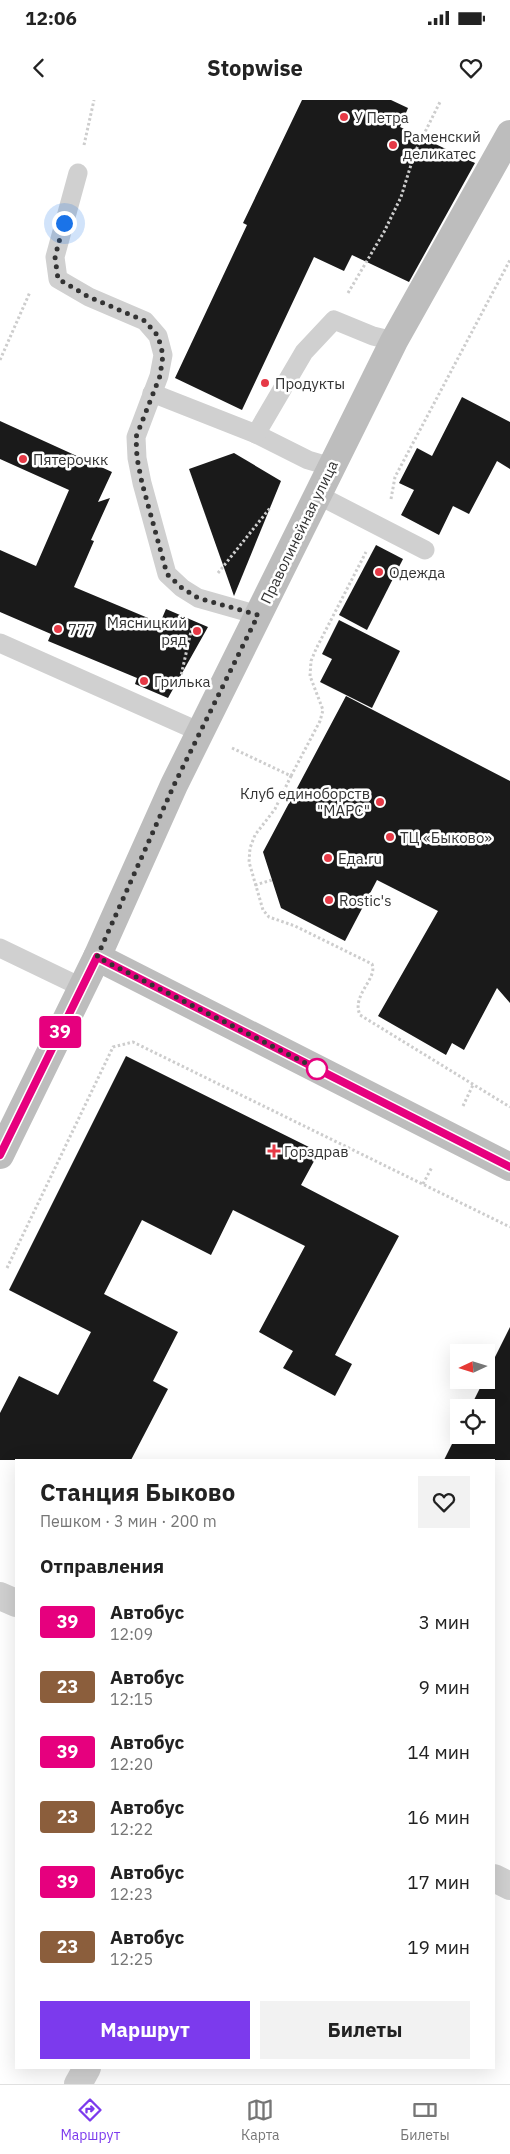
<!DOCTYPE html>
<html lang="ru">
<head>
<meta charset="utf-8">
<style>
	body { margin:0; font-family:"IBM Plex Sans",sans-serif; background:#f2f2f2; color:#222; height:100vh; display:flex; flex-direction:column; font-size:19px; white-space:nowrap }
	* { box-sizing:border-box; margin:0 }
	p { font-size:16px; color:#767676 }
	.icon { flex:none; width:28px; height:28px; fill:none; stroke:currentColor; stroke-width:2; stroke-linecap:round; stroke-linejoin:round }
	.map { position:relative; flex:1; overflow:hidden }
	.side { position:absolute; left:15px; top:1359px; width:480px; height:610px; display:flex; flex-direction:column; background:#fff; border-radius:0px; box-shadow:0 5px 20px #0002 }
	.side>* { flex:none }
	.badge { padding:0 10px; border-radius:4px; font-size:18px; line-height:32px }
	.needle { width:32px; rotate:266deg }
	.fabs { position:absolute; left:450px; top:1244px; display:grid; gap:10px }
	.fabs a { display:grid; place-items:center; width:45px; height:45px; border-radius:0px; background:#fff; box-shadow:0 5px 20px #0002; font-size:25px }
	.you { position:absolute; width:25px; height:25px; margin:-12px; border:4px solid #fff; border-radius:50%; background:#1a73e8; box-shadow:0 0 0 8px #1a73e833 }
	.map>.badge { position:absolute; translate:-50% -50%; box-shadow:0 0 0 2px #fff }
	h2 { padding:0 25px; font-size:19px; line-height:45px }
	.round { display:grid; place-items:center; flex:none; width:52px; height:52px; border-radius:0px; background:#f2f2f2 }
	.headline { display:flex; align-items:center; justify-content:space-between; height:85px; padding:0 25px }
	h1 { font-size:24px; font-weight:700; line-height:38px }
	.button { display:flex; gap:10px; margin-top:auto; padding:10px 25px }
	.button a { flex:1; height:58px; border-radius:0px; background:#7c3aed; color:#fff; font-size:20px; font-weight:700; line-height:58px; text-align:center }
	.button a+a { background:#f2f2f2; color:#222 }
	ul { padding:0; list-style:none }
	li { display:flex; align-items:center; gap:15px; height:65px; padding:0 25px }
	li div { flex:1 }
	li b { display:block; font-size:19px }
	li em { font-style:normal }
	li .badge { min-width:55px; font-weight:700; text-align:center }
	.status { display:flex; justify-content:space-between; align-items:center; height:35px; padding:0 25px; background:#fff; direction:ltr }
	.status svg { height:14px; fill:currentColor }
	header { display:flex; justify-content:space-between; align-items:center; height:65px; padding:0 25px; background:#fff; font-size:22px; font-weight:700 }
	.menu { display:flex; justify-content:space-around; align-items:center; height:70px; border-top:1px solid #e0e0e0; background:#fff; font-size:14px; color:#767676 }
	.menu a { display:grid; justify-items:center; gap:2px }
	.menu .on { color:#7c3aed }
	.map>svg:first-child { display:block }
</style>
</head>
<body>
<div class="status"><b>12:06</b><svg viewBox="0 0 49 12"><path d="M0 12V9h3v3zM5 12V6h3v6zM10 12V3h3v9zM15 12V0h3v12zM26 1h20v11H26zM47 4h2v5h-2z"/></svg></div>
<header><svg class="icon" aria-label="back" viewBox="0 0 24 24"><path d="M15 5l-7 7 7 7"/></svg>Stopwise<svg class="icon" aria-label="heart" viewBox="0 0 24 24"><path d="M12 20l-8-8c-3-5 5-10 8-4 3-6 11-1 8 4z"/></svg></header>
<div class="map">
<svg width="510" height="1984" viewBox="0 0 510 1984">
	<rect width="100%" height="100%" fill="#fff"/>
	<g fill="#1a1a1a">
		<polygon points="302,0 391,0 408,8 400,27 475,63 409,182 352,155 344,171 314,157 242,310 175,278 247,125 243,123"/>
		<polygon points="462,297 510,322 510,369 497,361 469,414 453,406 439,435 401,415 414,390 399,383 417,348 432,356"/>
		<polygon points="0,321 112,372 98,402 110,398 91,440 94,441 74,487 160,523 166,509 208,527 168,598 135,584 137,578 48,541 51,534 0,512 0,450 36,466 69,390 0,359"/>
		<polygon points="234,353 281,381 234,496 189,369"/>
		<polygon points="376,445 403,459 367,530 339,515"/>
		<polygon points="339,520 400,551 372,608 320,582 332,559 322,554"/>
		<polygon points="346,596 510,681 510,903 497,888 464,950 452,943 446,955 378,916 438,811 377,780 345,841 281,808 263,752"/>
		<polygon points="126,956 319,1052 301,1085 399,1136 335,1255 352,1264 335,1296 283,1268 293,1251 259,1232 305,1146 233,1110 211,1155 142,1120 104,1194 178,1232 153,1281 168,1289 131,1360 0,1360 0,1313 19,1276 58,1295 91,1232 9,1190"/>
		<polygon points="510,1227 510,1360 444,1360 459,1330 459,1335 486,1335 486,1308 470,1308 484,1280 486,1280 486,1275"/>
	</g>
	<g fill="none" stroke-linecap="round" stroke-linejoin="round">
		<g stroke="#cdcdcd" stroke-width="3" stroke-dasharray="2.5 2.5" stroke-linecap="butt">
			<polyline points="84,45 94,0"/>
			<polyline points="348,193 384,132 401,97 415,52 441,0"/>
			<polyline points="0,260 30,192"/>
			<polyline points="391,399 395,377 510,160"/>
			<polyline points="218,473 270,408"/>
			<polyline points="178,589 192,527"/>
			<path d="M232 648 291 676 275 709 255 735 250 748 249 762 263 810 269 817 295 826 372 864C378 879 351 895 360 915L510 1007"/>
			<polyline points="291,676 320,621 323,610 310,576 311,561 316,549 366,452"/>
			<polyline points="255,785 272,780"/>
			<polyline points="463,1006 473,985"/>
			<polyline points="423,1084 432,1067"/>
			<polyline points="7,1168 113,947 133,942 510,1127"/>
		</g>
		<g stroke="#d0d0d0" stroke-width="19">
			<polyline points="78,73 55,157 58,179 89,197 145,221 158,236 163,255 159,276 136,337 137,358 142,383 167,474 182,488 198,498 258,515"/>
			<polyline points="152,293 256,334 308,360 332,367"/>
			<polyline points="256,334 304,252 334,220 373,236 394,241"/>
			<polyline points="318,395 425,450"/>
			<polyline points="0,543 200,632"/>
			<polyline points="0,848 81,887"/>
		</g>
		<g stroke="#d0d0d0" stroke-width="28">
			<polyline points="0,1496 16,1503"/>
			<polyline points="494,1778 510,1786"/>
			<polyline points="78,1984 87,1968"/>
		</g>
		<g stroke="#bdbdbd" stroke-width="28">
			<polyline points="97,857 510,1067"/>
			<polyline points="0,1055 97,857 174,685 394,241 510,34"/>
		</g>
	</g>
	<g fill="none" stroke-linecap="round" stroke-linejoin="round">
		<defs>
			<polyline id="line" points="0,1055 97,857 510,1067"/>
		</defs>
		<use href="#line" stroke="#fff" stroke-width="11"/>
		<use href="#line" stroke="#e6007e" stroke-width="8"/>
		<polyline stroke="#333" stroke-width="5" stroke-dasharray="0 9" points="64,123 55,157 58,179 89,197 145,221 158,236 163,255 160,276 136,337 137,358 142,383 167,474 182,488 198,498 258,515 174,685 97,857 325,973 317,969"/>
	</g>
	<g fill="#e63946" stroke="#fff" stroke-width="2">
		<circle cx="344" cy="17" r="5"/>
		<circle cx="393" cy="45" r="5"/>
		<circle cx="265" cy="283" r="5"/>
		<circle cx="23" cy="359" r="5"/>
		<circle cx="379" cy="472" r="5"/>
		<circle cx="58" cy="529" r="5"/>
		<circle cx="197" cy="531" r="5"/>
		<circle cx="144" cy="581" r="5"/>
		<circle cx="380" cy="702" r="5"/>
		<circle cx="390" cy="737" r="5"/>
		<circle cx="328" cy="758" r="5"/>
		<circle cx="329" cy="800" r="5"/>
		<path d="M271.5 1043.5h5v5h5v5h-5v5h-5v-5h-5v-5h5z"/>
	</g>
	<circle fill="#fff" stroke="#e6007e" stroke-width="2.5" cx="317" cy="969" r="10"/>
	<g text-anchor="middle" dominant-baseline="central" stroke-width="5" stroke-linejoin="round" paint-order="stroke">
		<g font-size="15" fill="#333" stroke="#fff" text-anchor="start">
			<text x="354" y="17">У Петра</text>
			<text x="403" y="36">Раменский<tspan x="403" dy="17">деликатес</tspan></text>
			<text x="275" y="283">Продукты</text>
			<text x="33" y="359">Пятерочкк</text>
			<text x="389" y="472">Одежда</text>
			<text x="187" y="522" text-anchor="end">Мясницкий<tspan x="187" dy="17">ряд</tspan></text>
			<text x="68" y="529">777</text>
			<text x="154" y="581">Грилька</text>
			<text x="370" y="693" text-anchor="end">Клуб единоборств<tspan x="370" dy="17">"МАРС"</tspan></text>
			<text x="400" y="737">ТЦ «Быково»</text>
			<text x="338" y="758">Еда.ru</text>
			<text x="339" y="800">Rostic's</text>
			<text x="284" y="1051">Горздрав</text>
		</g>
		<g font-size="15" fill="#333" stroke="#fff">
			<text transform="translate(299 432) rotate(-64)">Праволинейная улица</text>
		</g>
	</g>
</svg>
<div class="fabs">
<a><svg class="needle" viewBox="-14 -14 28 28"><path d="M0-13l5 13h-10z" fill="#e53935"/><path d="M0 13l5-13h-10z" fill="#767676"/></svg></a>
<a><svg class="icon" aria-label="locate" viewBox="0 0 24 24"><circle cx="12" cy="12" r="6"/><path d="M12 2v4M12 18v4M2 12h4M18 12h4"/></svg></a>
</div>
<div class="you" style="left:64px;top:123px"></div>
<b class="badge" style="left:60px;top:932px;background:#e6007e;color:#fff">39</b>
<section class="side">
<div class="headline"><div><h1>Станция Быково</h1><p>Пешком · 3 мин · 200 m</p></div><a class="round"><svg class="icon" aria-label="heart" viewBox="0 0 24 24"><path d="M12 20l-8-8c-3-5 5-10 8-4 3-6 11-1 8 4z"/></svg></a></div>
<h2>Отправления</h2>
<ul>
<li><span class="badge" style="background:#e6007e;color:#fff">39</span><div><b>Автобус</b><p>12:09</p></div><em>3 мин</em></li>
<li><span class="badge" style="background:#8b5e3c;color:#fff">23</span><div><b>Автобус</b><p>12:15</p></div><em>9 мин</em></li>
<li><span class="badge" style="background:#e6007e;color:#fff">39</span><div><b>Автобус</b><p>12:20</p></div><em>14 мин</em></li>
<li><span class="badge" style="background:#8b5e3c;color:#fff">23</span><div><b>Автобус</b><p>12:22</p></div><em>16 мин</em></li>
<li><span class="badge" style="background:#e6007e;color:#fff">39</span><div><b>Автобус</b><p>12:23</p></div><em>17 мин</em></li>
<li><span class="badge" style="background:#8b5e3c;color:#fff">23</span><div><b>Автобус</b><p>12:25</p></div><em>19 мин</em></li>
</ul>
<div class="button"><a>Маршрут</a><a>Билеты</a></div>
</section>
</div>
<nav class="menu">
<a class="on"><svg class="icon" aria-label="directions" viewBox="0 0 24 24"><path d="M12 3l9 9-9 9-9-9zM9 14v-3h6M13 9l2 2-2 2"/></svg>Маршрут</a>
<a><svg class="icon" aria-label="map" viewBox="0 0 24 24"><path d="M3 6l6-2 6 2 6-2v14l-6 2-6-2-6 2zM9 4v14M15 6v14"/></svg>Карта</a>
<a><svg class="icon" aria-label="tickets" viewBox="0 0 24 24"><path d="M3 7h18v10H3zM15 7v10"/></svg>Билеты</a>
</nav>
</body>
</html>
